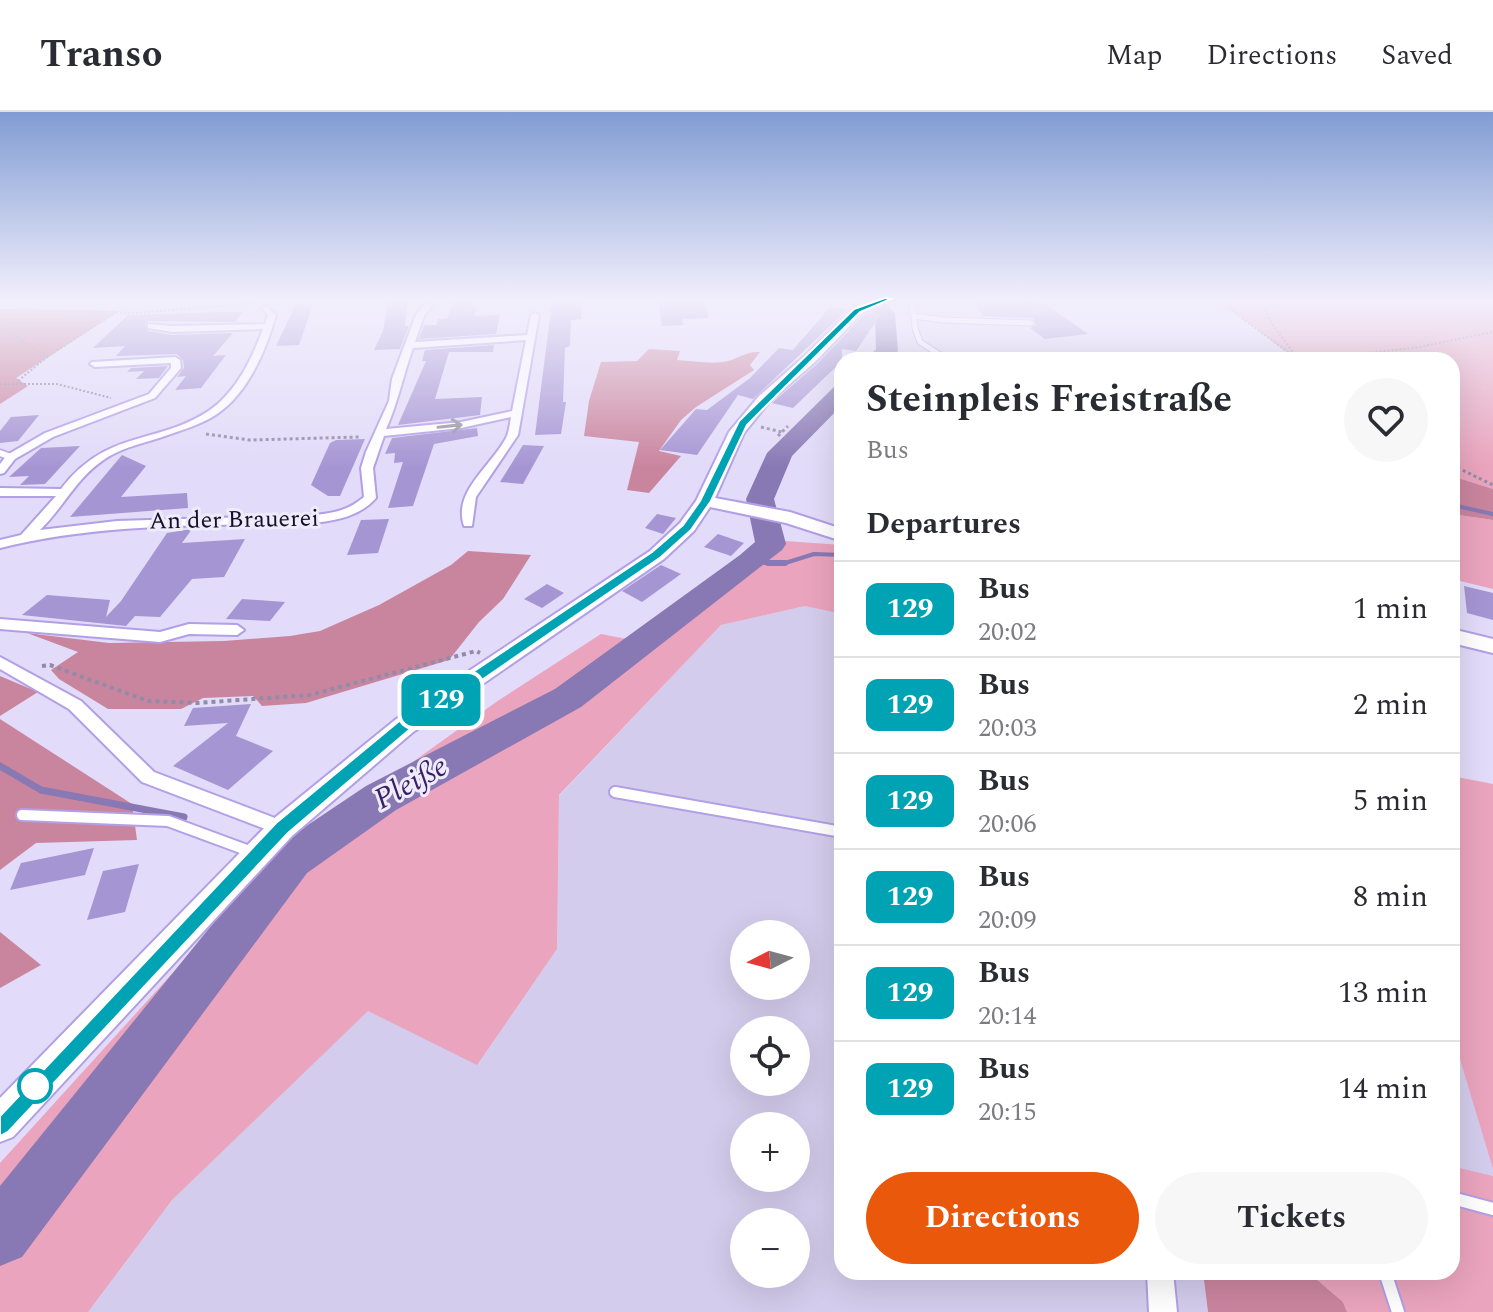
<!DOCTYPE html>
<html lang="en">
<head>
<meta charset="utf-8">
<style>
	body { margin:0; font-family:Spectral,serif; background:#f7f7f7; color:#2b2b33; height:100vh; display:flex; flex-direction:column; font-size:30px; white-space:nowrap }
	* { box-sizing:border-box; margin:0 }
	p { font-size:26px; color:#7c7c81 }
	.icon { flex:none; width:44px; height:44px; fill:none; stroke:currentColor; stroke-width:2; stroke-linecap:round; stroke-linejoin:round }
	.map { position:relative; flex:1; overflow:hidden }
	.drawer { position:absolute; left:834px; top:240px; width:626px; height:928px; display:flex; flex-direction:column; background:#fff; border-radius:24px; box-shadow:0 8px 32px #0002 }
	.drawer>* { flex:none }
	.badge { padding:0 16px; border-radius:12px; font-size:28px; line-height:52px }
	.needle { width:52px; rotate:264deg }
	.fabs { position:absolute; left:730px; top:808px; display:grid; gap:16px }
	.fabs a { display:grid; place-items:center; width:80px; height:80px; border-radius:50%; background:#fff; box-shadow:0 8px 32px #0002; font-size:40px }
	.map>.badge { position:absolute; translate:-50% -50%; box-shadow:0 0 0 4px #fff }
	h2 { padding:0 32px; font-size:30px; line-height:72px }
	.round { display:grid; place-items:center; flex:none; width:84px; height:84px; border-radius:42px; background:#f7f7f7 }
	.headline { display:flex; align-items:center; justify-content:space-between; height:136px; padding:0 32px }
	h1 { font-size:38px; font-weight:700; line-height:60px }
	.button { display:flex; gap:16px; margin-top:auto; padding:16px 32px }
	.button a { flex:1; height:92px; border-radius:48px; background:#ea580c; color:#fff; font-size:32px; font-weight:700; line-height:92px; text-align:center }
	.button a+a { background:#f7f7f7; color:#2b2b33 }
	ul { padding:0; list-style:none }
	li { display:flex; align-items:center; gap:24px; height:96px; padding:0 32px; border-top:2px solid #e1e1e2 }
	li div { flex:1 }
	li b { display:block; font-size:30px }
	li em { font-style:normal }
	li .badge { min-width:88px; font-weight:700; text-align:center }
	header { display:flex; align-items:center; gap:48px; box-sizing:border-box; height:112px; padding:0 40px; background:#fff; border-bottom:2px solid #e1e1e2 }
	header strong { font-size:38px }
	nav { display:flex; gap:44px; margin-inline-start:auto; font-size:28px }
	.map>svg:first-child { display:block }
</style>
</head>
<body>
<header>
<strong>Transo</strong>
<nav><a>Map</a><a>Directions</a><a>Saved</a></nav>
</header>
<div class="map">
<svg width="1493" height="1200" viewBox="0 0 1493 1200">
	<rect width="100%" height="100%" fill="#e2dbf9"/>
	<g fill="#d3ccec" fill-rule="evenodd">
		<path d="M805 494 842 502V1160H1203L1208 1200H88L172 1088 368 898 477 952 557 837 559 684 721 513ZM744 822H796V874H744ZM744 918H796V970H744ZM744 1014H796V1066H744ZM744 1110H796V1162H744Z"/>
		<polygon points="1452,921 1493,1057 1493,1064 1452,1054"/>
	</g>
	<g fill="#eaa4bd">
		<polygon points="1218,187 1493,187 1493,377 1452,364 1452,248 1296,248"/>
		<polygon points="1452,402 1493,408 1493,477 1460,469"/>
		<polygon points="785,429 842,433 842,502 805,494 721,513 559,683 557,837 477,953 368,899 172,1088 88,1200 0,1200 0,1051 208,822 296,734 499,588 601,522 637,529"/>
		<polygon points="1452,664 1493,672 1493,1057 1452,921"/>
		<polygon points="1452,1054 1493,1064 1493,1200 1347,1200 1343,1190 1308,1160 1452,1160"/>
	</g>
	<g fill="#ca859e">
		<polygon points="0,197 5,197 119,199 16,266 28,274 0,292"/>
		<path d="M649 237 680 239 677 248C692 249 709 252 723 250 737 248 745 239 760 240L750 253 754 258 696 295 681 308 659 339 681 344 649 381 627 378 639 330 584 324 589 289 601 250 637 249Z"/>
		<polygon points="1452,364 1493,377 1493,408 1452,402"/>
		<polygon points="468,439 531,443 503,487 479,510 449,548 306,591 262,594 253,584 203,586 181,597 108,597 59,567 51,558 78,540 27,521 109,531 224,529 290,524 320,519 379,493 451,453"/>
		<polygon points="0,564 38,580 0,604"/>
		<polygon points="0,607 132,692 137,728 36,731 0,758"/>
		<polygon points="0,820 41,853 0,876"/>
		<polygon points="1203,1160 1308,1160 1343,1190 1347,1200 1208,1200"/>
	</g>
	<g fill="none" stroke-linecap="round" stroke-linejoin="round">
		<g stroke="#8878b4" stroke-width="4">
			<polyline points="1452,393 1493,402"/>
			<polyline points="751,450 782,452 814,442 842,443"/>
		</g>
		<polyline stroke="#8878b4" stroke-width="6" points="768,451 785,451"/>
		<polyline stroke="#8878b4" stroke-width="7" points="0,654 41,678 184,705"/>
		<g fill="#8878b4" fill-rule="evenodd">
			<polygon points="865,187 884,187 895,202 898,239 890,248 866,248 876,237 875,202"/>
			<polygon points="842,273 842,293 792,344 774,387 786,432 782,438 581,595 396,698 307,761 22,1145 0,1154 0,1074 275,735 366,674 555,577 740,443 755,430 746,387 767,341 834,275"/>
		</g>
	</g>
	<g fill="#a695d3">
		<polygon points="658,187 703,187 709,206 682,207 683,213 662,214"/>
		<polygon points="408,188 405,214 409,214 400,237 374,238 383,219 388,190"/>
		<polygon points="473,188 471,195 477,194 474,204 500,203 496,222 419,227 424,213 436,213 438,207 447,206 454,189"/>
		<polygon points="1035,189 1037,193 1045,192 1088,222 1045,227 1030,216 1036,213 1033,206 983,204 974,191"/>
		<polygon points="552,190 582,191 581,207 571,208 570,234 565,236 563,290 566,290 561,322 535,323"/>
		<polygon points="296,192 313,192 299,233 276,234"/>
		<polygon points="830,195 848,197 753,287 738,283 697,343 660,338 696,297 707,298 750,266 779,236 793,238"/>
		<polygon points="221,200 243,200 235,210 148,209 145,212 148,219 172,223 233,221 213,244 226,243 201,276 175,278 186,264 177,265 184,256 183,248 177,242 116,244 125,234 93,236 128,203"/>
		<polygon points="872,200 881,202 856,239 842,237 842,249 793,296 772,291 818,251 863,204"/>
		<polygon points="494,233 493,240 449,240 435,287 482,285 480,303 398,313 426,249 422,249 425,238"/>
		<polygon points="168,254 159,266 136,267 144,259 127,260 131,256"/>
		<polygon points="39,303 18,329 0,331 0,319 11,305"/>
		<polygon points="477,316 478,324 434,332 413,394 388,396 403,350 394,351 395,341 385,342 392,326"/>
		<polygon points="365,327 340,384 328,384 311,373 330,331 336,328"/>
		<polygon points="523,333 544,334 523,372 500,370"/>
		<polygon points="80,334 45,372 20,373 29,364 9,365 41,336"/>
		<polygon points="122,343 146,354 121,385 187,381 188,396 70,405"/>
		<polygon points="657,402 676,406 663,422 645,416"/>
		<polygon points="389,407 378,441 347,443 361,408"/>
		<polygon points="192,417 182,431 245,427 224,465 192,467 160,505 135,504 126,514 22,503 47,483 110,488 106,505 121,489 167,421"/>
		<polygon points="718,422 744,431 731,444 704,435"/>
		<polygon points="661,453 681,462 642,490 622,479"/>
		<polygon points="547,472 564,481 542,496 524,487"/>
		<polygon points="1464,474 1493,481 1493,508 1467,501"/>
		<polygon points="242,487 285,490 270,509 226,507"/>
		<polygon points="251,592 236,624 273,639 228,678 173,654 228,611 184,614 193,596"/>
		<polygon points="94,736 85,763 10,778 21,751"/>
		<polygon points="139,752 125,800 87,808 103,759"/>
	</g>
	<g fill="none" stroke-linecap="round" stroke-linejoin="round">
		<defs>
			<g id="lane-far3">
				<polyline points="912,187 915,216 920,230 948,248"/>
				<polyline points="914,204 943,208 1031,211"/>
			</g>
			<polyline id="lane-far2" points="0,341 11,345"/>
			<g id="lane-far1">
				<polyline points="615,680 842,720"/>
				<polyline points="22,703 168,709 252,740"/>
			</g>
			<g id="lane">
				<polyline points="1452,1086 1493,1097"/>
				<polyline points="1385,1160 1398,1200"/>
			</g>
			<g id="street">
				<polygon points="844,187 856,187 870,194 863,196"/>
				<path d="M426 191 433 193 424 204 415 230 527 223 531 203 535 201 539 203 518 323 476 385 472 414H464C452 379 493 353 507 324 509 319 510 311 511 305L461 316 384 324 373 356 376 386C360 404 338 408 315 411 209 414 104 410 0 436V428L21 423 56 384H0V376L61 377C108 316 156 334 210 298 237 279 252 246 263 217L172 220 148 216V212L172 214 265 212 268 203 262 196 266 194 276 203C266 238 248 281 217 302 199 314 178 319 159 326 140 332 118 337 102 349 76 367 62 397 40 418L117 409 315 403C334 401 349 398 364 385L361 356 366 340 389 289 392 267 416 203ZM526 228 512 299 461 310 386 317C398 291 403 263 413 236Z"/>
				<polygon points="175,245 180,248 181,256 155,286 53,325 15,347 4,361 0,362 0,352 7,343 45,321 149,282 171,256 171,251 95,255 90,252 92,250"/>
				<polygon points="0,507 160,520 189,512 237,513 244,518 237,523 189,522 160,530 0,517"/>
				<polygon points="0,545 81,589 154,660 288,711 291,716 288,721 282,723 276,721 142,670 69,597 0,557"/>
				<polygon points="1147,1160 1173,1160 1177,1200 1149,1200"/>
			</g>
			<g id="secondary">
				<polygon points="876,187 893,187 861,202 816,249 769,290 744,321 715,386 790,400 842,417 842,429 786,411 710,395 694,419 664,447 413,620 292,724 13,1025 0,1030 0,986 272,708 395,608 650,439 680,411 696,389 729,320 759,284 806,243 853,196"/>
				<polygon points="1452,517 1493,527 1493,541 1452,531"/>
			</g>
		</defs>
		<use href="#lane-far3" stroke="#b29fe6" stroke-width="7"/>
		<use href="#lane-far2" stroke="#b29fe6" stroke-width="9"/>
		<use href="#lane-far1" stroke="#b29fe6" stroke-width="14"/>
		<use href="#lane" stroke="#b29fe6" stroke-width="16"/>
		<use href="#street" stroke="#b29fe6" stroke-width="4"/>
		<use href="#secondary" stroke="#b29fe6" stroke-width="4"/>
		<g stroke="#928ba7" stroke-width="2" stroke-dasharray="2 2" stroke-linecap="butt">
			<polyline points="1216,187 1299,248 1414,236 1493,220"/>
			<polyline points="1260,187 1272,212 1295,243"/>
			<polyline points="278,189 300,187"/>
			<polyline points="0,198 139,201 253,191"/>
			<polyline points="0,213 47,245 18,269"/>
			<polyline points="47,245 115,201"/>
			<polyline points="0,272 57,272 111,286"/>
		</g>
		<g stroke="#928ba7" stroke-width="3" stroke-dasharray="3 3" stroke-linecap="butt">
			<polyline points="761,315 782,320"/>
			<polyline points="206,322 250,328 360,325"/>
			<polyline points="778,324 788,314"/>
			<polyline points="1452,353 1493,373"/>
		</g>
		<polyline stroke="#928ba7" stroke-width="4" stroke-dasharray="4 4" stroke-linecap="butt" points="42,554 50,553 148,589 197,591 310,583 476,539 480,541"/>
		<use href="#lane-far3" stroke="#fff" stroke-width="5"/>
		<use href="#lane-far2" stroke="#fff" stroke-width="6"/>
		<use href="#lane-far1" stroke="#fff" stroke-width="10"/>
		<use href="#lane" stroke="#fff" stroke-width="12"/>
		<use href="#street" fill="#fff" fill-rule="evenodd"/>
		<use href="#secondary" fill="#fff" fill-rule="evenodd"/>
	</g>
	<defs><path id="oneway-shaft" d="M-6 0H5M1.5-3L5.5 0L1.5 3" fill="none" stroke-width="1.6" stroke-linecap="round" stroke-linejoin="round" transform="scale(2)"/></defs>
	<use stroke="#97939f" href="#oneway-shaft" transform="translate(450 314) rotate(-6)"/>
	<linearGradient id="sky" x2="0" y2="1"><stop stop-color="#819cd3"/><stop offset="0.53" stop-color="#f2effc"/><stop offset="1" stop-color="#f2effc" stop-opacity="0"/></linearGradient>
	<rect width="1493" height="355" fill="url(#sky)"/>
	<polygon fill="#00a3b4" stroke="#fff" stroke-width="2" points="885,186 891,187 860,200 747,313 711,389 691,418 661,445 409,618 288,721 8,1020 0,1024 0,1004 276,711 398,610 652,440 683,413 700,389 739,309 854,197"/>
	<circle fill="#fff" stroke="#00a3b4" stroke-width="4" cx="35" cy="974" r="16"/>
	<g text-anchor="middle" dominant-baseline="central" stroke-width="6" stroke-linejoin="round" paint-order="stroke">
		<g font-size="24" fill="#18102a" stroke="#eeebfa">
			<text transform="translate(234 408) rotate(-1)">An der Brauerei</text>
		</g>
		<g font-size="30" font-style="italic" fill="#3a1f67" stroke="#eeebfa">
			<text transform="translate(411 671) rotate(-29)">Pleiße</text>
		</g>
	</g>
</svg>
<div class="fabs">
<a><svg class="needle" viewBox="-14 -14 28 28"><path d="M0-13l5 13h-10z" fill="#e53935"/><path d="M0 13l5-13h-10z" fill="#7c7c81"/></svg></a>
<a><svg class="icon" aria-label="locate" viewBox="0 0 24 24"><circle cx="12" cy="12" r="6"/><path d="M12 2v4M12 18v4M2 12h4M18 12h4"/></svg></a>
<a>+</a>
<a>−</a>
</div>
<b class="badge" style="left:441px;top:588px;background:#00a3b4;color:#fff">129</b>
<section class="drawer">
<div class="headline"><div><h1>Steinpleis Freistraße</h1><p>Bus</p></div><a class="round"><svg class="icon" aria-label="heart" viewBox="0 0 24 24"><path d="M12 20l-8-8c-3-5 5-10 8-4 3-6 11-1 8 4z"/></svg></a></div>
<h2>Departures</h2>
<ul>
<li><span class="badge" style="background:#00a3b4;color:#fff">129</span><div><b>Bus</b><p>20:02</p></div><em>1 min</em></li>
<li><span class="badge" style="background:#00a3b4;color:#fff">129</span><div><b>Bus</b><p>20:03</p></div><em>2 min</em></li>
<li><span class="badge" style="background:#00a3b4;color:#fff">129</span><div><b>Bus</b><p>20:06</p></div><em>5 min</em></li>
<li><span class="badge" style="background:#00a3b4;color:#fff">129</span><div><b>Bus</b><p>20:09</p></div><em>8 min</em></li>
<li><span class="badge" style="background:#00a3b4;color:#fff">129</span><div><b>Bus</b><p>20:14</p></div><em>13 min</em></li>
<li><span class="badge" style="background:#00a3b4;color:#fff">129</span><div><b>Bus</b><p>20:15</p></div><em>14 min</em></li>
</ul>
<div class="button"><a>Directions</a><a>Tickets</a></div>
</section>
</div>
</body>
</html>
